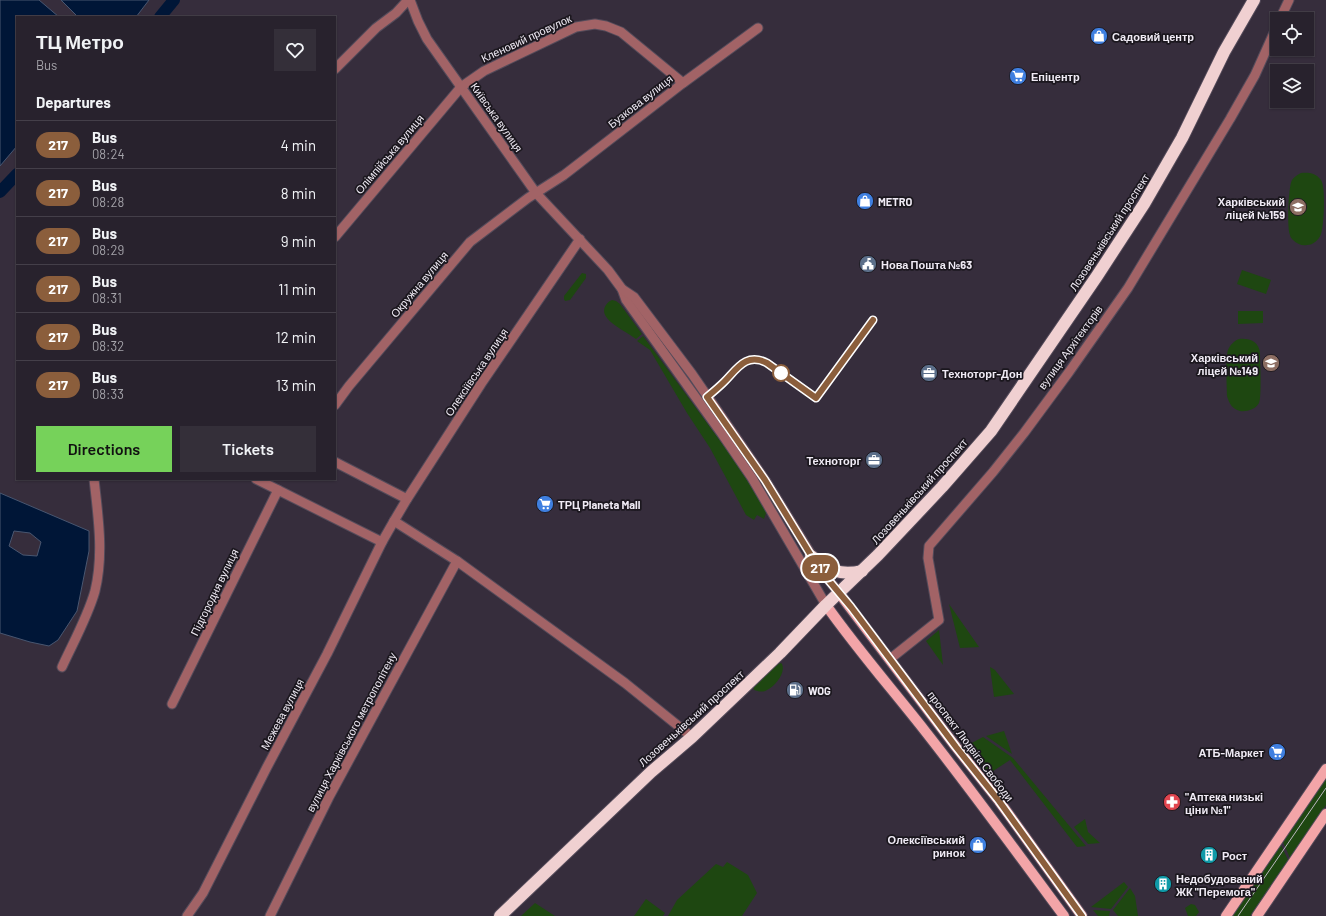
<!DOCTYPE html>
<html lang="en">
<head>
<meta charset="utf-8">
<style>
	body { margin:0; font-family:Barlow,sans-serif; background:#342f39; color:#f1f3f6; height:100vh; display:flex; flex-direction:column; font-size:15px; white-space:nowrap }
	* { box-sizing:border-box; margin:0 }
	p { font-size:13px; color:#a5a4aa }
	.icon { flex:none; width:22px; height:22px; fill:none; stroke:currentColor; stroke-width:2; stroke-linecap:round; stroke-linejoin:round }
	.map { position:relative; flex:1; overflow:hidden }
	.drawer { position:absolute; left:16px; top:16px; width:320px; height:464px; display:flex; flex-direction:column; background:#28222d; border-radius:0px; box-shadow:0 1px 3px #0004,0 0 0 1px #443f49 }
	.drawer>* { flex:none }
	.badge { padding:0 8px; border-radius:13px; font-size:14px; line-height:26px }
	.controls { position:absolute; left:1270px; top:12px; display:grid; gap:8px }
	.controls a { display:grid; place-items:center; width:44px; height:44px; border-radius:0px; background:#28222d; box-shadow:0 1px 3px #0004,0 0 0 1px #443f49; font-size:20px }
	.map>.badge { position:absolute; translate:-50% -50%; box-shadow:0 0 0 2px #fff }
	h2 { padding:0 20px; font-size:15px; line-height:36px }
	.round { display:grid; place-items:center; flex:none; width:42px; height:42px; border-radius:0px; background:#342f39 }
	.head { display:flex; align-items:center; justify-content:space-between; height:68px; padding:0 20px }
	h1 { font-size:19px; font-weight:600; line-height:30px }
	.button { display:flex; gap:8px; margin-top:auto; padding:8px 20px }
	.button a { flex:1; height:46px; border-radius:0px; background:#76d25a; color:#111; font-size:16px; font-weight:600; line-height:46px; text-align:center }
	.button a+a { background:#342f39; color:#f1f3f6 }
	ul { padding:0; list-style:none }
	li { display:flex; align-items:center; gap:12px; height:48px; padding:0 20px; border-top:1px solid #443f49 }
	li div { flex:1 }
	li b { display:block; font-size:15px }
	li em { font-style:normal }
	li .badge { min-width:44px; font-weight:700; text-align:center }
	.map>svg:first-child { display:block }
</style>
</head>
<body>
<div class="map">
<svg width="1326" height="916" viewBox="0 0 1326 916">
	<rect width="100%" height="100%" fill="#362d3c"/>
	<g fill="#1e4711">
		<path d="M1301 173C1308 172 1316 173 1321 180 1326 187 1324 226 1321 234 1319 240 1313 245 1307 245 1302 246 1297 244 1293 240 1292 239 1290 237 1290 235 1287 228 1288 188 1292 180 1294 177 1297 175 1301 173Z"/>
		<polygon points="1242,270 1271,280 1266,294 1237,284"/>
		<polygon points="582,273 586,274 586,278 570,300 565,301 564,299 564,296"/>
		<path d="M612 300 616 301 620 304 642 334 636 339C628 333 613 326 607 318 601 311 605 303 612 300Z"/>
		<polygon points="1238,311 1263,311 1263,323 1238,324"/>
		<polygon points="643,336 732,457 765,508 766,513 764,519 757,515 754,520 746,515 710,448 687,413 650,350 637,341"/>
		<path d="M1239 339C1250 338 1259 342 1260 353 1260 362 1262 396 1259 403 1256 409 1247 412 1240 411 1232 409 1229 403 1227 396 1227 385 1225 358 1228 350 1230 345 1234 341 1239 339Z"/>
		<polygon points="711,408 759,478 778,508 776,509 757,479 709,410"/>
		<polygon points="949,604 979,647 980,647 960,648"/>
		<polygon points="939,630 943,665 926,641"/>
		<path d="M781 663 782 664C786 673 775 686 767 690 762 693 758 691 754 690L753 686 776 665Z"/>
		<polygon points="990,667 995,670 1014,694 994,697"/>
		<polygon points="1004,731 1012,754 986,736"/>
		<polygon points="983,737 1013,758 1086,846 1077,847 1010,760 987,775 966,746"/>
		<polygon points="1326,779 1326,805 1290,858 1283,842"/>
		<polygon points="1085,819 1088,832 1100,843 1088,844 1074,827"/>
		<polygon points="1281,845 1288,860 1250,916 1232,916"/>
		<polygon points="727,862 748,875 757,893 742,916 668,916 677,900 716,864 723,867"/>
		<polygon points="1124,882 1128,887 1111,909 1091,907"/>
		<polygon points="1130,888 1135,896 1138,916 1118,916 1113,910"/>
		<polygon points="646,899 665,913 663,916 634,916"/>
		<polygon points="535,903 555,916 521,916"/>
		<polygon points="1191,904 1195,905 1199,912 1196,916 1188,916 1185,908"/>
		<polygon points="1093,910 1110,911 1109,916 1098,916"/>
	</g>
	<g fill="#001637" stroke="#485670" fill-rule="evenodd">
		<polygon points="0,0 39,0 59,17 17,17 17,146 0,166"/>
		<polygon points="61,0 149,0 136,17 78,17"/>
		<path d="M0 493 89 531V551L77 611 58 640 49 646 30 642 0 633ZM14 531 30 533 41 542 37 556 23 555 9 546Z"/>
	</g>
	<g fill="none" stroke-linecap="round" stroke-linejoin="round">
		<g stroke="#001637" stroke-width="12">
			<polyline points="160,17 174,0"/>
			<polyline points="0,192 17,174"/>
		</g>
		<defs>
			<g id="minor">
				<polyline points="410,0 418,21 427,39 536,193 608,270 622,289 626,300 722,434 752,478 826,605"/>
				<polyline points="1280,19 1289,0"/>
				<polyline points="335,69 376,28 396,13 408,0"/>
				<polyline points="335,237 461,87 484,71 576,27 595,24 606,26 621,32 683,83"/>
				<polyline points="622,289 634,297 692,374 765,480 820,569 839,593"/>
				<polyline points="335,405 349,386 470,242 528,198 564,175 683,83 758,28"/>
				<polyline points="335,462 407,499"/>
				<polyline points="256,479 382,542"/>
				<polyline points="394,521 457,561 625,683 692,737"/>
				<polyline points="890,659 939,620 928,558 929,546 993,472 1024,433 1069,372 1128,288 1230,119 1255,75 1277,26"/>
				<path d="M62 667C73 643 88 616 95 591 104 554 98 516 94 479"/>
				<polyline points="172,704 278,490"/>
				<polyline points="187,916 203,893 267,767 327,654 382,542 394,521 407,499 481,384 580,239"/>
				<polyline points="270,916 329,797 457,561"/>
			</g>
			<g id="major">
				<polyline points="839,593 956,747 999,801 1082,916"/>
				<path d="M826 605C857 649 892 689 925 731 973 792 1018 854 1064 916"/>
				<polyline points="1226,916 1326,769"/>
				<polyline points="1257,916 1326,814"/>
			</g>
			<g id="highway">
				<path d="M811 556C829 570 839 576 862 571"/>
				<polyline points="500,916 651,772 692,737 780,653 826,605 878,555 942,487 991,431 1097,276 1144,204 1182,138 1224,52 1254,0"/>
			</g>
		</defs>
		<use href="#minor" stroke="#544b5a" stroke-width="11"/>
		<use href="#major" stroke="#544b5a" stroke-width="12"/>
		<use href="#highway" stroke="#544b5a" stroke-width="14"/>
		<use href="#minor" stroke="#a26366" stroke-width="9"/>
		<use href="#major" stroke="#f3a5a8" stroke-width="10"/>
		<use href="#highway" stroke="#f0d0d1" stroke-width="12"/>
		<polyline stroke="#bdb7c2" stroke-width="1" points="1238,916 1326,788"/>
	</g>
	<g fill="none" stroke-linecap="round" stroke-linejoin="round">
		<defs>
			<path id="line" d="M873 320 816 398 767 363C746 352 737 369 724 382 719 387 713 392 707 397L765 480 820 570 851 607 956 747 999 801 1082 916"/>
		</defs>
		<use href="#line" stroke="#fff" stroke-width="9"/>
		<use href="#line" stroke="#8b5e3c" stroke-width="6"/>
	</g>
	<defs>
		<symbol id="shop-disc" viewBox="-11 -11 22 22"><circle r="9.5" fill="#3f7fe0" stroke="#1b171e"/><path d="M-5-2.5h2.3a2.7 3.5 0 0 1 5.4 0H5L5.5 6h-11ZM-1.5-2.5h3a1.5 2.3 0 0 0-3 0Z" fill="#fff"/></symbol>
		<symbol id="supermarket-disc" viewBox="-11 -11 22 22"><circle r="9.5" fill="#3f7fe0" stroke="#1b171e"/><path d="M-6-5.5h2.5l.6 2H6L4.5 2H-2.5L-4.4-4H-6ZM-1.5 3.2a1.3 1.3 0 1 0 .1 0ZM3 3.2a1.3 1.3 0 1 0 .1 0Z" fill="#fff"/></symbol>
		<symbol id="school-disc" viewBox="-11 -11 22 22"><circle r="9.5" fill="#8d6e63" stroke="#1b171e"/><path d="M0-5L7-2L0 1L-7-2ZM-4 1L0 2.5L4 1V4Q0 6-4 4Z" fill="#fff"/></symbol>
		<symbol id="civic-disc" viewBox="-11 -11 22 22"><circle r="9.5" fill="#5c6f8a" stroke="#1b171e"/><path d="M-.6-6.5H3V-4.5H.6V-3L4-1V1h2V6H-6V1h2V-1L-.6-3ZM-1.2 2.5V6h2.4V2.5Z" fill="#fff"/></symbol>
		<symbol id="office-disc" viewBox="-11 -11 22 22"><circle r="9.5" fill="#5c6f8a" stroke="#1b171e"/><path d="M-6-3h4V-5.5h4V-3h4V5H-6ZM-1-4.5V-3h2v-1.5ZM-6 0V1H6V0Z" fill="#fff"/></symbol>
		<symbol id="fuel-disc" viewBox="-11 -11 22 22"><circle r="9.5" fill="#5c6f8a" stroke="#1b171e"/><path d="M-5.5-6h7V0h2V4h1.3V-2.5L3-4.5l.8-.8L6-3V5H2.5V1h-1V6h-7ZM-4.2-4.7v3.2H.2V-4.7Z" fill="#fff"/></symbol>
		<symbol id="pharmacy-disc" viewBox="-11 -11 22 22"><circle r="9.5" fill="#e0444e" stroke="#1b171e"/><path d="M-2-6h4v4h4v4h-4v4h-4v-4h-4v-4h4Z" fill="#fff"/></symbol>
		<symbol id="building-disc" viewBox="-11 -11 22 22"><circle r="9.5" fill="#0f9aa8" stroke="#1b171e"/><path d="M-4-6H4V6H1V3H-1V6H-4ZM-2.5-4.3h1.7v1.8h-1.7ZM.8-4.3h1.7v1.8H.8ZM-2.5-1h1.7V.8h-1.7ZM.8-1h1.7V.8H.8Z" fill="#fff"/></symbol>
	</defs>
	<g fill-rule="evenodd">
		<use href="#shop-disc" x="1089" y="26" width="20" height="20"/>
		<use href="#supermarket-disc" x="1008" y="66" width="20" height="20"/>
		<use href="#shop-disc" x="855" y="191" width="20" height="20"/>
		<use href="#school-disc" x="1288" y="197" width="20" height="20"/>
		<use href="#civic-disc" x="858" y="254" width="20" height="20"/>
		<use href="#school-disc" x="1261" y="353" width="20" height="20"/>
		<use href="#office-disc" x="919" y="363" width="20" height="20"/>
		<use href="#office-disc" x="864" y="450" width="20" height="20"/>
		<use href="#supermarket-disc" x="535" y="494" width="20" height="20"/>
		<use href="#fuel-disc" x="785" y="680" width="20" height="20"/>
		<use href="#supermarket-disc" x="1267" y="742" width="20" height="20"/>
		<use href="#pharmacy-disc" x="1162" y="792" width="20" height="20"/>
		<use href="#shop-disc" x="968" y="835" width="20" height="20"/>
		<use href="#building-disc" x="1199" y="845" width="20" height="20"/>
		<use href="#building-disc" x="1153" y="874" width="20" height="20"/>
	</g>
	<circle fill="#fff" stroke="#8b5e3c" stroke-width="2" cx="781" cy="373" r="8"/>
	<g text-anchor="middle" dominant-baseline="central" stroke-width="3.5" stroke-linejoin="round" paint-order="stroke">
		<g font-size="11" font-weight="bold" fill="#f0ebf5" stroke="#1b171e" text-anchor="start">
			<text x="1112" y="36">Садовий центр</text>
			<text x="1031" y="76">Епіцентр</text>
			<text x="878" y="201">METRO</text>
			<text x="1285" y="201" text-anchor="end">Харківський<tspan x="1285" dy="13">ліцей №159</tspan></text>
			<text x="881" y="264">Нова Пошта №63</text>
			<text x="1258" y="357" text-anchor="end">Харківський<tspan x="1258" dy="13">ліцей №149</tspan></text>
			<text x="942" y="373">Техноторг-Дон</text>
			<text x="861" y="460" text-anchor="end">Техноторг</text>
			<text x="558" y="504">ТРЦ Planeta Mall</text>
			<text x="808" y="690">WOG</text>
			<text x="1264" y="752" text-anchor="end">АТБ-Маркет</text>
			<text x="1185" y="796">"Аптека низькі<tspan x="1185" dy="13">ціни №1"</tspan></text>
			<text x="965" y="839" text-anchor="end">Олексіївський<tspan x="965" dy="13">ринок</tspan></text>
			<text x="1222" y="855">Рост</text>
			<text x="1176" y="878">Недобудований<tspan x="1176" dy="13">ЖК "Перемога"</tspan></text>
		</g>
		<g font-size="11" fill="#f0ebf5" stroke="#1b171e">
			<text transform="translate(526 38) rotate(-25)">Кленовий провулок</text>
			<text transform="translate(640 101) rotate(-38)">Бузкова вулиця</text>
			<text transform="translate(497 117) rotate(55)">Київська вулиця</text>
			<text transform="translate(389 154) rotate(-50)">Олімпійська вулиця</text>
			<text transform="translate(1109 232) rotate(-57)">Лозовеньківський проспект</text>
			<text transform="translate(419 284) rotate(-50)">Окружна вулиця</text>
			<text transform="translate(1070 347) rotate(-54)">вулиця Архітекторів</text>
			<text transform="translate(476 372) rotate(-56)">Олексіївська вулиця</text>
			<text transform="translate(919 491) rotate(-48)">Лозовеньківський проспект</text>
			<text transform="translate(214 592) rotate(-64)">Підгородня вулиця</text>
			<text transform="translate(282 714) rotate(-62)">Межева вулиця</text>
			<text transform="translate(691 718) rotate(-42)">Лозовеньківський проспект</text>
			<text transform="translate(351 732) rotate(-62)">вулиця Харківського метрополітену</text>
			<text transform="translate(971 746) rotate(53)">проспект Людвіга Свободи</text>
		</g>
	</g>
</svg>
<div class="controls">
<a><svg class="icon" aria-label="locate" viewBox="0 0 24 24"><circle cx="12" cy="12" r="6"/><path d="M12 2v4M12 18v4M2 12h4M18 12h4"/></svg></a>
<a><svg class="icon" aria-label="layers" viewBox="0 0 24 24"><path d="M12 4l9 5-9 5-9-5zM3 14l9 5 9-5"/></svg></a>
</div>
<b class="badge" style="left:820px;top:568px;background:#8b5e3c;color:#fff">217</b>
<section class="drawer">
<div class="head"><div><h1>ТЦ Метро</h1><p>Bus</p></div><a class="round"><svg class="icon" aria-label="heart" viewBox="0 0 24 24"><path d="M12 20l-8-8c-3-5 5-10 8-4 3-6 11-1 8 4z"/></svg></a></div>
<h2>Departures</h2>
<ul>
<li><span class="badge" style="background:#8b5e3c;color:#fff">217</span><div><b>Bus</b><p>08:24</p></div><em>4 min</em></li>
<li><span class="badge" style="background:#8b5e3c;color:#fff">217</span><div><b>Bus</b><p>08:28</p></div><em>8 min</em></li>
<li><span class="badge" style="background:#8b5e3c;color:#fff">217</span><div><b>Bus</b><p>08:29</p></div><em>9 min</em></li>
<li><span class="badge" style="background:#8b5e3c;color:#fff">217</span><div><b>Bus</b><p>08:31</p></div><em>11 min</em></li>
<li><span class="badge" style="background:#8b5e3c;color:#fff">217</span><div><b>Bus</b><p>08:32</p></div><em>12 min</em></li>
<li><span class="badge" style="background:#8b5e3c;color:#fff">217</span><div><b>Bus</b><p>08:33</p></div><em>13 min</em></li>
</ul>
<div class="button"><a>Directions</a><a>Tickets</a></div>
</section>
</div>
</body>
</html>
